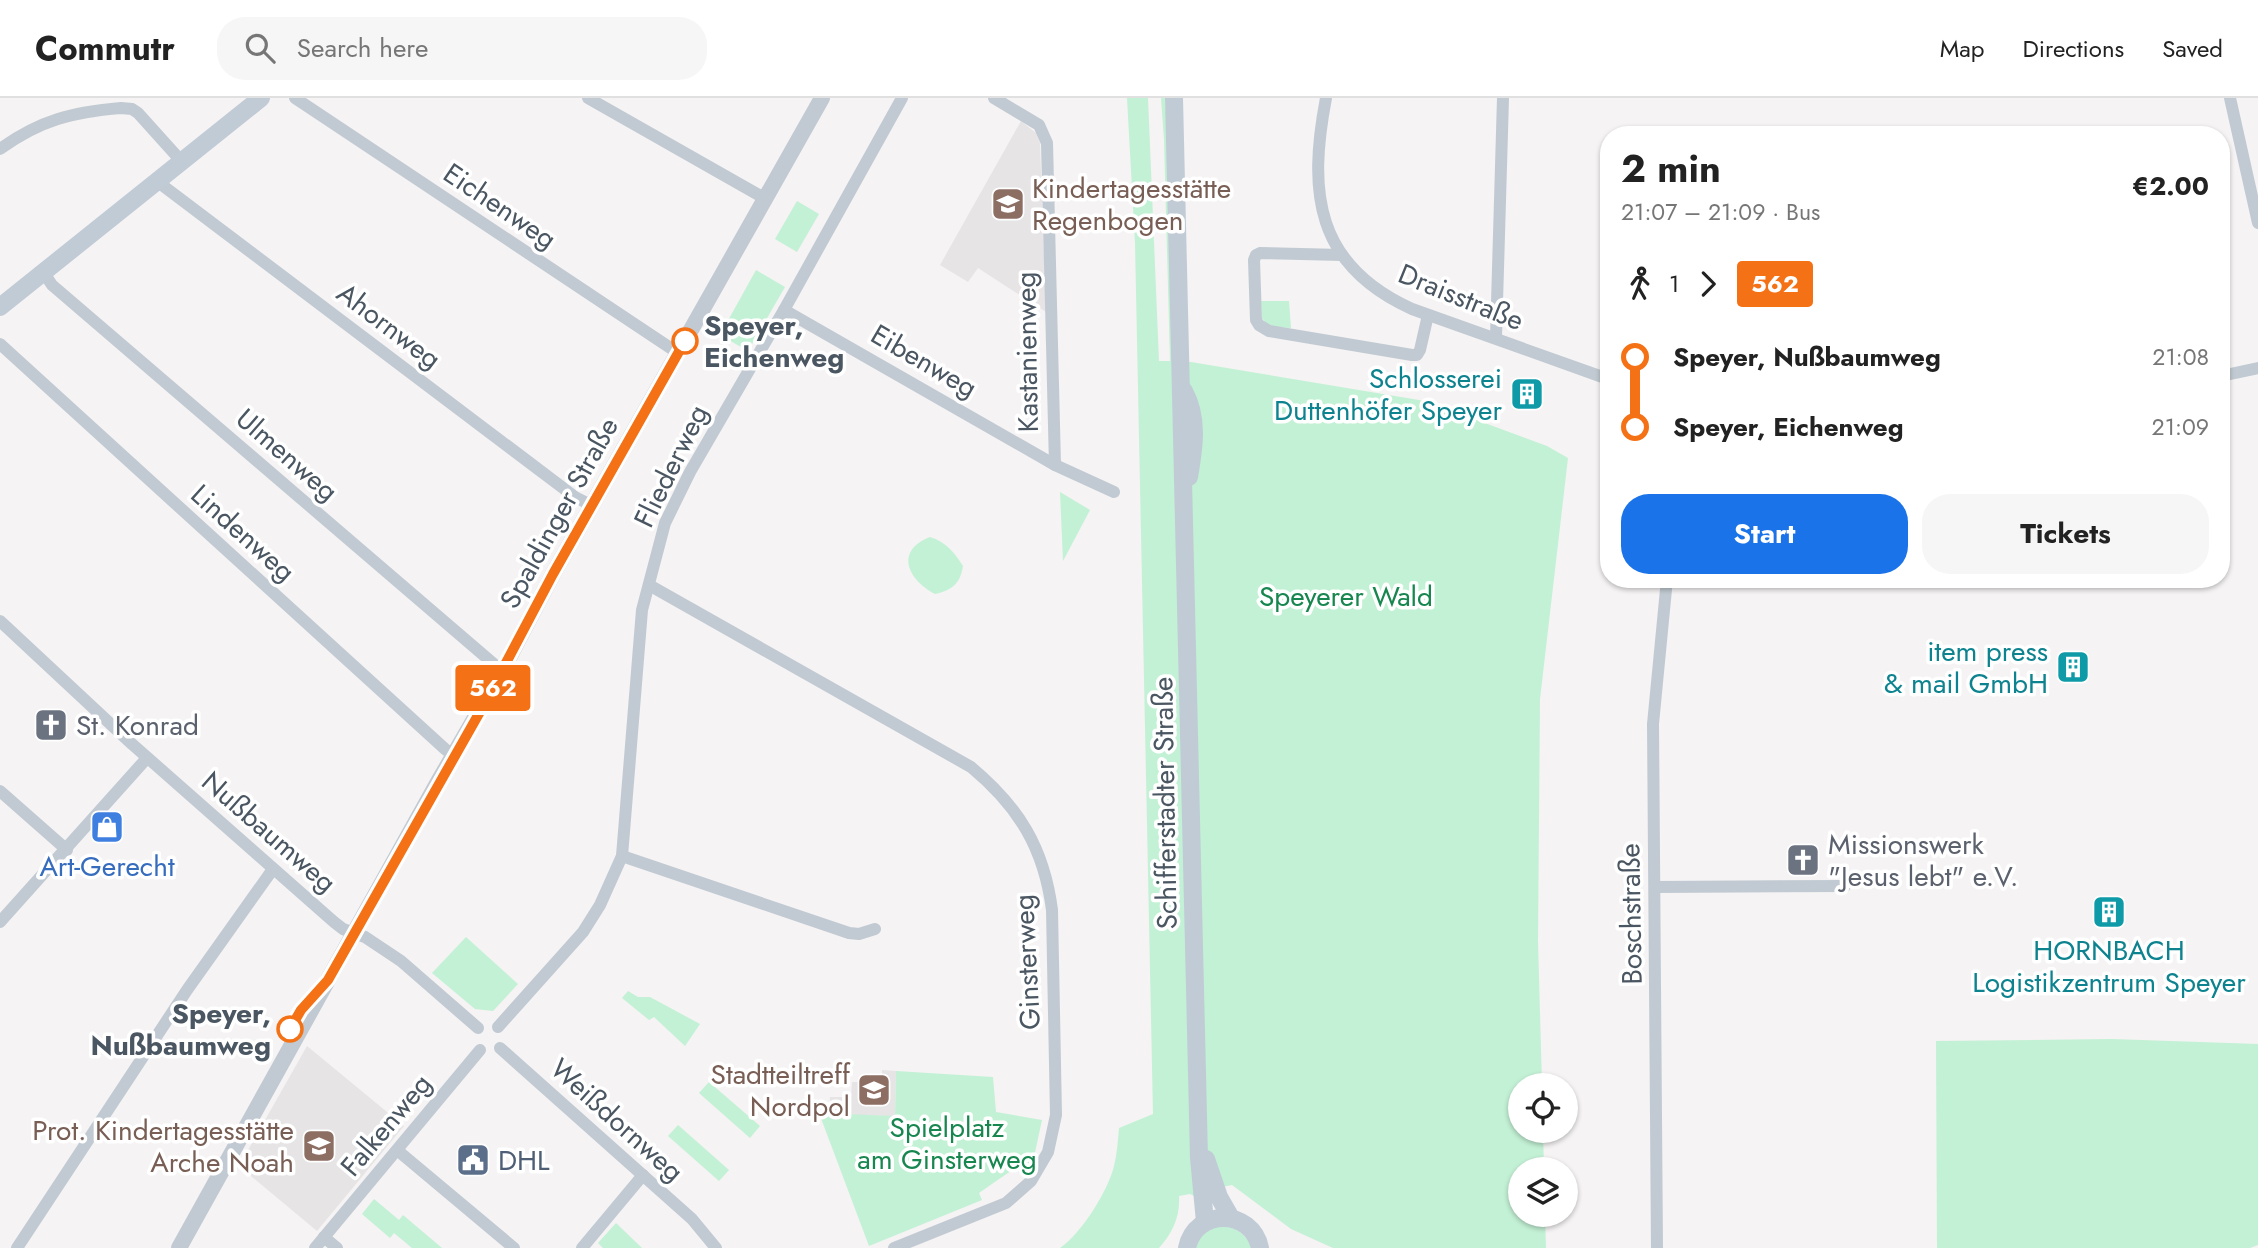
<!DOCTYPE html>
<html lang="en">
<head>
<meta charset="utf-8">
<style>
	body { margin:0; font-family:Jost,sans-serif; background:#f6f6f6; color:#222; height:100vh; display:flex; flex-direction:column; font-size:26px; white-space:nowrap }
	* { box-sizing:border-box; margin:0 }
	p { font-size:23px; color:#767676 }
	.icon { flex:none; width:38px; height:38px; fill:none; stroke:currentColor; stroke-width:2; stroke-linecap:round; stroke-linejoin:round }
	.map { position:relative; flex:1; overflow:hidden }
	.details { position:absolute; left:1600px; top:28px; width:630px; height:462px; display:flex; flex-direction:column; background:#fff; border-radius:28px; box-shadow:0 2px 5px #0004 }
	.details>* { flex:none }
	.badge { padding:0 14px; border-radius:5px; font-size:24px; line-height:46px }
	.tools { position:absolute; left:1508px; top:975px; display:grid; gap:14px }
	.tools a { display:grid; place-items:center; width:70px; height:70px; border-radius:50%; background:#fff; box-shadow:0 2px 5px #0004; font-size:35px }
	.map>.badge { position:absolute; translate:-50% -50%; box-shadow:0 0 0 4px #fff }
	.legs { display:flex; align-items:center; gap:10px; height:77px; padding:0 21px; font-size:23px }
	.legs p { margin-inline-start:auto }
	.summary { display:flex; align-items:center; justify-content:space-between; height:119px; padding:0 21px }
	h1 { font-size:38px; font-weight:700; line-height:52px }
	.button { display:flex; gap:14px; margin-top:auto; padding:14px 21px }
	.button a { flex:1; height:80px; border-radius:28px; background:#1a73e8; color:#fff; font-size:28px; font-weight:700; line-height:80px; text-align:center }
	.button a+a { background:#f6f6f6; color:#222 }
	ul { padding:0 21px; list-style:none }
	li { display:flex; align-items:center; gap:24px; height:70px; font-size:26px }
	li i { display:grid; place-items:center; width:10px; height:100%; margin:0 9px; background:currentColor }
	li i::after { content:''; width:18px; height:18px; margin:-9px; border:5px solid; border-radius:50%; background:#fff }
	li p { margin-inline-start:auto }
	li:first-child i { background:linear-gradient(#0000 50%,currentColor 0) }
	li:last-child i { background:linear-gradient(currentColor 50%,#0000 0) }
	header { display:flex; align-items:center; gap:42px; box-sizing:border-box; height:98px; padding:0 35px; background:#fff; border-bottom:2px solid #e0e0e0 }
	header strong { font-size:33px }
	nav { display:flex; gap:38px; margin-inline-start:auto; font-size:24px }
	.search { width:490px; height:63px; background:#f6f6f6; display:flex; align-items:center; gap:18px; box-sizing:border-box; padding:0 24px; border-radius:28px; color:#767676; font-size:26px }
	.map>svg:first-child { display:block }
</style>
</head>
<body>
<header>
<strong>Commutr</strong>
<div class="search"><svg class="icon" aria-label="search" viewBox="0 0 24 24"><circle cx="10" cy="10" r="6"/><path d="M15 15l6 6"/></svg>Search here</div>
<nav><a>Map</a><a>Directions</a><a>Saved</a></nav>
</header>
<div class="map">
<svg width="2258" height="1150" viewBox="0 0 2258 1150">
	<rect width="100%" height="100%" fill="#f5f3f3"/>
	<g fill="#e6e4e5">
		<polygon points="1021,23 1036,35 1040,45 1046,214 978,170 968,184 940,167"/>
		<polygon points="307,948 404,1028 317,1133 239,1068"/>
		<polygon points="882,972 896,973 895,1018 829,1017 830,999 851,999 852,984 882,984"/>
	</g>
	<g fill="#c3f1d5">
		<path d="M1127 0H1148L1159 263H1170L1164 42 1161 0H1165L1169 59 1175 263 1191 264 1425 303 1547 348 1568 360 1540 601 1538 843 1542 987H1521V1032L1543 1033 1544 1071H1521V1116L1545 1117 1546 1150H1333L1291 1131 1232 1087 1212 1091 1198 1100 1190 1096 1179 1098C1180 1119 1173 1134 1159 1150H1060C1081 1136 1108 1093 1114 1068 1117 1056 1118 1042 1119 1030L1153 1016 1135 145Z"/>
		<polygon points="797,103 819,116 797,154 775,141"/>
		<polygon points="756,172 785,189 748,253 720,237"/>
		<polygon points="1261,203 1289,203 1291,230 1269,229 1262,220"/>
		<polygon points="1060,394 1090,412 1063,463"/>
		<path d="M930 439C946 444 954 454 963 468 960 486 952 492 935 496 908 482 894 453 930 439Z"/>
		<polygon points="466,839 518,886 493,913 475,911 432,875"/>
		<polygon points="628,893 638,899 650,899 700,926 685,948 654,919 649,922 622,900"/>
		<polygon points="2112,941 2258,946 2258,1147 2250,1150 1937,1150 1936,943"/>
		<polygon points="896,973 993,979 996,1014 1042,1022 1034,1059 1022,1078 1015,1070 979,1095 982,1102 869,1148 819,1015 895,1018"/>
		<polygon points="709,984 760,1028 750,1040 699,995"/>
		<polygon points="678,1027 729,1072 719,1083 668,1038"/>
		<polygon points="374,1101 399,1122 403,1117 442,1150 412,1150 394,1135 390,1140 362,1116"/>
		<polygon points="616,1125 642,1150 603,1150 598,1145"/>
		<path d="M1220 1128C1237 1129 1245 1135 1252 1150H1194C1201 1137 1206 1132 1220 1128Z"/>
	</g>
	<g fill="none" stroke-linecap="round" stroke-linejoin="round">
		<g stroke="#c1cad2" stroke-width="12">
			<polyline points="295,0 678,255"/>
			<polyline points="588,0 764,100"/>
			<polyline points="994,0 1039,27 1047,45 1055,367"/>
			<path d="M1326 0C1308 94 1315 167 1412 211L1608 281"/>
			<polyline points="2230,0 2258,125"/>
			<path d="M0 51C40 22 73 14 121 10L132 11 138 15 183 65"/>
			<polyline points="158,84 575,399 593,408"/>
			<polyline points="1342,157 1260,155 1256,157 1254,162 1256,222 1259,227 1269,233 1412,257 1417,257 1420,252 1428,217"/>
			<polyline points="44,175 52,187 502,573"/>
			<polyline points="784,212 1055,367 1114,394"/>
			<polyline points="1496,239 1503,0"/>
			<polyline points="0,246 445,651 454,658"/>
			<polyline points="2221,278 2258,270"/>
			<path d="M649 487 971 669C1019 709 1044 750 1052 812L1056 1017 1048 1054 1031 1083 1006 1105 894 1150"/>
			<polyline points="0,523 132,646 334,824 343,831 365,839 401,863 478,930"/>
			<polyline points="0,693 67,752"/>
			<polyline points="622,758 849,835 859,836 875,831"/>
			<polyline points="1655,789 1845,788"/>
			<polyline points="0,824 147,660"/>
			<polyline points="498,929 583,834 600,807 622,758 642,512 665,425 690,374 784,212 902,0"/>
			<polyline points="500,950 692,1121 716,1150"/>
			<polyline points="397,1052 514,1150"/>
			<polyline points="324,1139 337,1150"/>
			<polyline points="17,1150 187,892 273,771"/>
			<polyline points="315,1150 480,952"/>
			<polyline points="582,1150 643,1077"/>
			<polyline points="1657,1150 1653,626 1667,481"/>
		</g>
		<polyline stroke="#c1cad2" stroke-width="16" points="179,1150 438,684 502,573 553,476 822,0"/>
		<g stroke="#c1cbd6" stroke-width="18">
			<polyline points="1174,0 1199,1060 1205,1124"/>
			<polyline points="0,209 261,0"/>
			<path d="M1184 293C1199 320 1194 350 1189 379"/>
			<polyline points="1206,1061 1219,1099 1231,1120"/>
			<path d="M1187 1150C1195 1110 1252 1110 1260 1150"/>
		</g>
	</g>
	<g fill="none" stroke-linecap="round" stroke-linejoin="round">
		<defs>
			<polyline id="line-1" points="290,931 301,912 328,882 481,612 553,476 685,243"/>
		</defs>
		<use href="#line-1" stroke="#fff" stroke-width="16"/>
		<use href="#line-1" stroke="#f47115" stroke-width="10"/>
	</g>
	<defs>
		<symbol id="school-square" viewBox="-11 -11 22 22"><rect x="-9" y="-9" width="18" height="18" rx="4" fill="#8d6e63" stroke="#fff"/><path d="M0-5L7-2L0 1L-7-2ZM-4 1L0 2.5L4 1V4Q0 6-4 4Z" fill="#fff"/></symbol>
		<symbol id="building-square" viewBox="-11 -11 22 22"><rect x="-9" y="-9" width="18" height="18" rx="4" fill="#0f9aa8" stroke="#fff"/><path d="M-4-6H4V6H1V3H-1V6H-4ZM-2.5-4.3h1.7v1.8h-1.7ZM.8-4.3h1.7v1.8H.8ZM-2.5-1h1.7V.8h-1.7ZM.8-1h1.7V.8H.8Z" fill="#fff"/></symbol>
		<symbol id="church-square" viewBox="-11 -11 22 22"><rect x="-9" y="-9" width="18" height="18" rx="4" fill="#6b7280" stroke="#fff"/><path d="M-1.2-6h2.4v3.5h3.3v2.4h-3.3V6h-2.4V-.1h-3.3v-2.4h3.3Z" fill="#fff"/></symbol>
		<symbol id="shop-square" viewBox="-11 -11 22 22"><rect x="-9" y="-9" width="18" height="18" rx="4" fill="#3f7fe0" stroke="#fff"/><path d="M-5-2.5h2.3a2.7 3.5 0 0 1 5.4 0H5L5.5 6h-11ZM-1.5-2.5h3a1.5 2.3 0 0 0-3 0Z" fill="#fff"/></symbol>
		<symbol id="civic-square" viewBox="-11 -11 22 22"><rect x="-9" y="-9" width="18" height="18" rx="4" fill="#5c6f8a" stroke="#fff"/><path d="M-.6-6.5H3V-4.5H.6V-3L4-1V1h2V6H-6V1h2V-1L-.6-3ZM-1.2 2.5V6h2.4V2.5Z" fill="#fff"/></symbol>
	</defs>
	<g fill-rule="evenodd">
		<use href="#school-square" x="989" y="87" width="38" height="38"/>
		<use href="#building-square" x="1508" y="277" width="38" height="38"/>
		<use href="#building-square" x="2054" y="550" width="38" height="38"/>
		<use href="#church-square" x="32" y="608" width="38" height="38"/>
		<use href="#shop-square" x="88" y="710" width="38" height="38"/>
		<use href="#church-square" x="1784" y="743" width="38" height="38"/>
		<use href="#building-square" x="2090" y="795" width="38" height="38"/>
		<use href="#school-square" x="855" y="973" width="38" height="38"/>
		<use href="#school-square" x="300" y="1029" width="38" height="38"/>
		<use href="#civic-square" x="454" y="1043" width="38" height="38"/>
	</g>
	<g fill="#fff" stroke="#f47115" stroke-width="3.5">
		<circle cx="685" cy="243" r="12"/>
		<circle cx="290" cy="931" r="12"/>
	</g>
	<g text-anchor="middle" dominant-baseline="central" stroke-width="7" stroke-linejoin="round" paint-order="stroke">
		<g font-size="28" fill="#785e54" stroke="#fff" text-anchor="end">
			<text x="1032" y="90" text-anchor="start">Kindertagesstätte<tspan x="1032" dy="32">Regenbogen</tspan></text>
			<text x="850" y="976">Stadtteiltreff<tspan x="850" dy="32">Nordpol</tspan></text>
			<text x="294" y="1032">Prot. Kindertagesstätte<tspan x="294" dy="32">Arche Noah</tspan></text>
		</g>
		<g font-size="28" fill="#4a5661" stroke="#fff">
			<text transform="translate(500 108) rotate(34)">Eichenweg</text>
			<text transform="translate(1461 199) rotate(22)">Draisstraße</text>
			<text transform="translate(389 228) rotate(37)">Ahornweg</text>
			<text transform="translate(1027 254) rotate(-91)">Kastanienweg</text>
			<text transform="translate(924 263) rotate(30)">Eibenweg</text>
			<text transform="translate(287 357) rotate(41)">Ulmenweg</text>
			<text transform="translate(671 368) rotate(-64)">Fliederweg</text>
			<text transform="translate(559 415) rotate(-61)">Spaldinger Straße</text>
			<text transform="translate(243 435) rotate(42)">Lindenweg</text>
			<text transform="translate(1165 705) rotate(-91)">Schifferstadter Straße</text>
			<text transform="translate(269 734) rotate(41)">Nußbaumweg</text>
			<text transform="translate(1631 816) rotate(-91)">Boschstraße</text>
			<text transform="translate(1027 864) rotate(-93)">Ginsterweg</text>
			<text transform="translate(617 1022) rotate(42)">Weißdornweg</text>
			<text transform="translate(386 1027) rotate(-50)">Falkenweg</text>
		</g>
		<g font-size="28" font-weight="bold" fill="#4a5661" stroke="#fff" text-anchor="start">
			<text x="704" y="227">Speyer,<tspan x="704" dy="32">Eichenweg</tspan></text>
			<text x="271" y="915" text-anchor="end">Speyer,<tspan x="271" dy="32">Nußbaumweg</tspan></text>
		</g>
		<g font-size="28" fill="#0d838f" stroke="#fff" text-anchor="end">
			<text x="1502" y="280">Schlosserei<tspan x="1502" dy="32">Duttenhöfer Speyer</tspan></text>
			<text x="2048" y="553">item press<tspan x="2048" dy="32">&amp; mail GmbH</tspan></text>
			<text x="2109" y="852" text-anchor="middle">HORNBACH<tspan x="2109" dy="32">Logistikzentrum Speyer</tspan></text>
		</g>
		<g font-size="28" fill="#17864f" stroke="#fff">
			<text x="1346" y="498">Speyerer Wald</text>
			<text x="947" y="1029">Spielplatz<tspan x="947" dy="32">am Ginsterweg</tspan></text>
		</g>
		<g font-size="28" fill="#5b616d" stroke="#fff" text-anchor="start">
			<text x="76" y="627">St. Konrad</text>
			<text x="1828" y="746">Missionswerk<tspan x="1828" dy="32">"Jesus lebt" e.V.</tspan></text>
		</g>
		<g font-size="28" fill="#366cbe" stroke="#fff">
			<text x="107" y="768">Art-Gerecht</text>
		</g>
		<g font-size="28" fill="#4e5e75" stroke="#fff" text-anchor="start">
			<text x="498" y="1062">DHL</text>
		</g>
	</g>
</svg>
<div class="tools">
<a><svg class="icon" aria-label="locate" viewBox="0 0 24 24"><circle cx="12" cy="12" r="6"/><path d="M12 2v4M12 18v4M2 12h4M18 12h4"/></svg></a>
<a><svg class="icon" aria-label="layers" viewBox="0 0 24 24"><path d="M12 4l9 5-9 5-9-5zM3 14l9 5 9-5"/></svg></a>
</div>
<b class="badge" style="left:493px;top:590px;background:#f47115;color:#fff">562</b>
<section class="details">
<div class="summary"><div><h1>2 min</h1><p>21:07 – 21:09 · Bus</p></div><b>€2.00</b></div>
<div class="legs"><svg class="icon" aria-label="walk" viewBox="0 0 24 24"><circle cx="13" cy="4" r="2"/><path d="M13 8l-2 6 4 7M11 14l-3 7M7 12l3-4h3l4 4"/></svg>1<svg class="icon" aria-label="forward" viewBox="0 0 24 24"><path d="M9 5l7 7-7 7"/></svg><b class="badge" style="background:#f47115;color:#fff">562</b></div>
<ul>
<li><i style="color:#f47115"></i><b>Speyer, Nußbaumweg</b><p>21:08</p></li>
<li><i style="color:#f47115"></i><b>Speyer, Eichenweg</b><p>21:09</p></li>
</ul>
<div class="button"><a>Start</a><a>Tickets</a></div>
</section>
</div>
</body>
</html>
